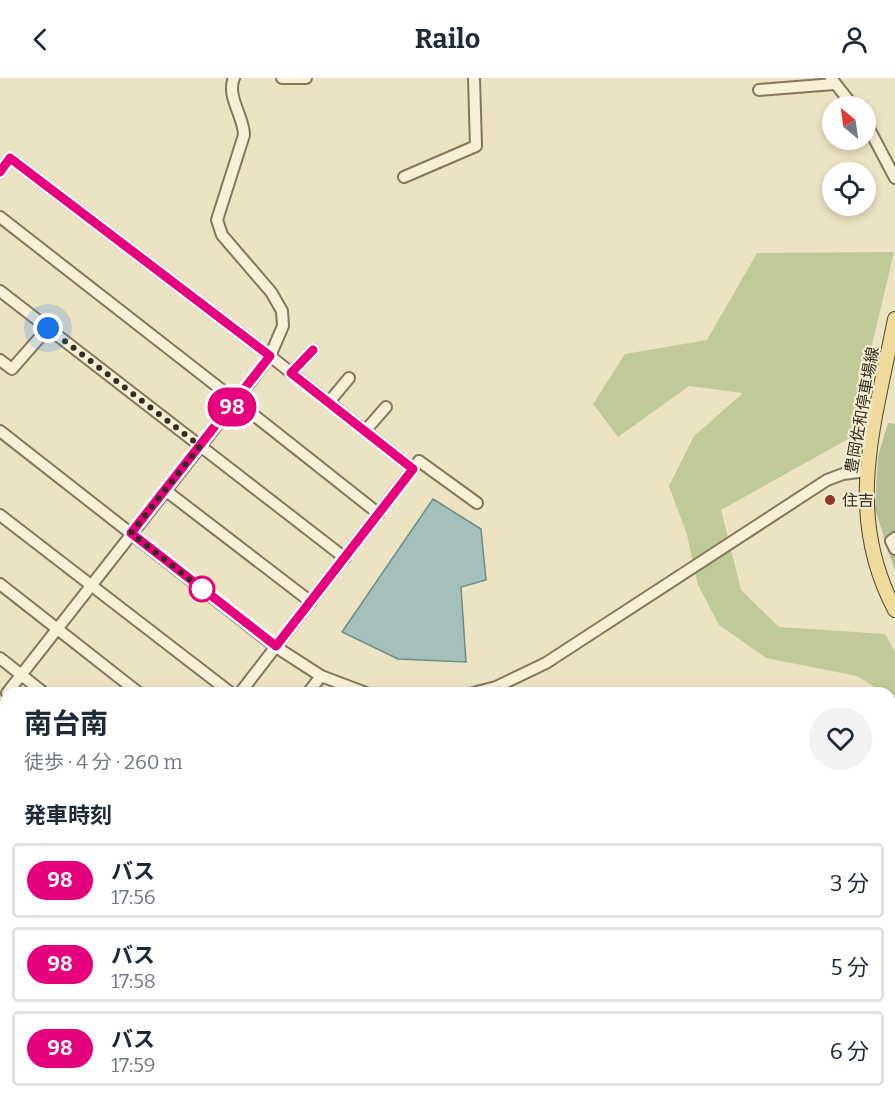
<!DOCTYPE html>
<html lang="ja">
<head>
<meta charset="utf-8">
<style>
	body { margin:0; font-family:Bitter,"Noto Sans JP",serif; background:#f2f2f3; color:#1f2937; height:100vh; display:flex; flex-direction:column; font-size:22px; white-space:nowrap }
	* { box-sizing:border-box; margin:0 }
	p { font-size:20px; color:#747a83 }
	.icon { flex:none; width:33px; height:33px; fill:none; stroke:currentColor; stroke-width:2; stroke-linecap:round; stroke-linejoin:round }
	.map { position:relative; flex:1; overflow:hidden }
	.sheet { position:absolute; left:0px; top:609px; width:896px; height:420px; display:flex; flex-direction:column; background:#fff; border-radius:18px 18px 0 0; box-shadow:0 3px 9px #0003 }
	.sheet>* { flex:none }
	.badge { padding:0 12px; border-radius:20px; font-size:21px; line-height:39px }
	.needle { width:39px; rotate:331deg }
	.controls { position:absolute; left:822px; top:18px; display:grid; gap:12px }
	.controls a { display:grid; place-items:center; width:54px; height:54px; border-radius:50%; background:#fff; box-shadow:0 3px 9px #0003; font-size:30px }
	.you { position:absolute; width:30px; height:30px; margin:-15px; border:4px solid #fff; border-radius:50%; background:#1a73e8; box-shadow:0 0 0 9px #1a73e833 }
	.map>.badge { position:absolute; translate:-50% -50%; box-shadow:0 0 0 3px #fff }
	h2 { padding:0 24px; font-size:22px; line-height:54px }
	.round { display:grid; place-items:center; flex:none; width:63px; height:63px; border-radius:32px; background:#f2f2f3 }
	.overview { display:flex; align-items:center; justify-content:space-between; height:102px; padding:0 24px }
	h1 { font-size:28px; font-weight:700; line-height:45px }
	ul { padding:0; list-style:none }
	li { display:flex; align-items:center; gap:18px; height:75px; margin:0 12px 9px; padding:0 12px; border:3px solid #e0e1e3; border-radius:6px }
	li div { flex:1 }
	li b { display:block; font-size:22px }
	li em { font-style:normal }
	li .badge { min-width:66px; font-weight:700; text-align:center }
	header { display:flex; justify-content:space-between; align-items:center; height:78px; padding:0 24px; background:#fff; font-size:27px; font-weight:700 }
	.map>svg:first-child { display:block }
</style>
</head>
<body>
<header><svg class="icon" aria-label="back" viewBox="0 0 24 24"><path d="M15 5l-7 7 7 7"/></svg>Railo<svg class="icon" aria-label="person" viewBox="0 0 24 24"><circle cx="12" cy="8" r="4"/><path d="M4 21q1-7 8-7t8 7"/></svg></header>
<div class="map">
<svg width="895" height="1029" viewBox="0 0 895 1029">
	<rect width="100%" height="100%" fill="#ece3c3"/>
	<g fill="#c0ca98">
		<polygon points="894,174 850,360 721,432 741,512 779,549 885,556 895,574 895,621 890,615 885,615 857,598 766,580 719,547 698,507 687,457 669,408 694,358 743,315 689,308 618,359 593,326 625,276 707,262 757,175"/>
		<polygon points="890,1008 895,1009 895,1029 554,1029 553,1023 890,1023"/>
	</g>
	<polygon fill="#b7bf97" points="888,345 895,346 895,493 875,431 878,378"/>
	<polygon fill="#a5c0ba" stroke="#6c8d88" stroke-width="1.5" points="433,421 481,451 486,502 461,509 466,584 398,581 342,554"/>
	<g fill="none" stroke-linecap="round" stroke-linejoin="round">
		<g stroke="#a5c0ba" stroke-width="18">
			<polyline points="890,846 895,846"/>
			<polyline points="0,856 6,856"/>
		</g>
		<defs>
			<g id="minor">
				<path d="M234 0C226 18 244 39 244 57L217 142 222 157 271 214 282 233 283 248 270 278 236 323 379 436"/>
				<polyline points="282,0 306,0"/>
				<polyline points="831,0 853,28"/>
				<polyline points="759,12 834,6"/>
				<polyline points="866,45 895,100"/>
				<polyline points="0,94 10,80 270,278 413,391"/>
				<polyline points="404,99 476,68 474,0"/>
				<polyline points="0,139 236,323 7,615"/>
				<polyline points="0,213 345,480"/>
				<polyline points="0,282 12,291 48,250"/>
				<polyline points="291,295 313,272"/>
				<polyline points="329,324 349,300"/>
				<polyline points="0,353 276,569 321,598 366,615"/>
				<polyline points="365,353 386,329"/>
				<polyline points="165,412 311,524"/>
				<polyline points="0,437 231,615"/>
				<polyline points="895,460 891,463 895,471"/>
				<polyline points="0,506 139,615"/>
				<polyline points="0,580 44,615"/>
				<polyline points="240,615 419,383 477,425"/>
				<polyline points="308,615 321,598"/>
				<polyline points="473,615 496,609 546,585 827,402 843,396 866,393"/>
				<polyline points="0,689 6,689"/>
				<polyline points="0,721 6,720"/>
			</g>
			<path id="major" d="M895 241C875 344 843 434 895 532"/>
		</defs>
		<use href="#minor" stroke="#86755b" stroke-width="14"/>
		<use href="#major" stroke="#54432f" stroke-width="16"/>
		<use href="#minor" stroke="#f8f0d6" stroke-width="10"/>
		<use href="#major" stroke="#efdb9c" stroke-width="14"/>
	</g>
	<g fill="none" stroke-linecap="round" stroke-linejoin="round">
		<defs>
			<polyline id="line" points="0,94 10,80 270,278 131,455 276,568 413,391 291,295 313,272"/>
		</defs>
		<use href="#line" stroke="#fff" stroke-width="14"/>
		<use href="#line" stroke="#e6007e" stroke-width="9"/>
		<polyline stroke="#372c1e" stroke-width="6" stroke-dasharray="0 10.8" points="48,250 200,368 131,455 202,511"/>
	</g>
	<circle fill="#93342d" stroke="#f4edd3" stroke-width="2" cx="830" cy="422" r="6"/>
	<circle fill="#fff" stroke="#e6007e" stroke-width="3" cx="202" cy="511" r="12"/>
	<g text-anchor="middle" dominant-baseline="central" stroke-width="4.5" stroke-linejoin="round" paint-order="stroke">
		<g font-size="16" fill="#372c1e" stroke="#f4edd3">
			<text transform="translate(862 332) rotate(-80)">豊岡佐和停車場線</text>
		</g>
		<g font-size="16" fill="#372c1e" stroke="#f4edd3" text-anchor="start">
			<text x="842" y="422">住吉</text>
		</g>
	</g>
</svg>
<div class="controls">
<a><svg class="needle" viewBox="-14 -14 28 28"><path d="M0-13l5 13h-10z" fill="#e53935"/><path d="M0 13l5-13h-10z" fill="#747a83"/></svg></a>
<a><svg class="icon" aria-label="locate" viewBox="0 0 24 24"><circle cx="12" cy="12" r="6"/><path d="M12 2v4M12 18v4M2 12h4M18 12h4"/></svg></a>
</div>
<div class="you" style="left:48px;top:250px"></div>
<b class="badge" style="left:232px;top:329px;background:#e6007e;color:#fff">98</b>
<section class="sheet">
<div class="overview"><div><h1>南台南</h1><p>徒歩 · 4 分 · 260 m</p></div><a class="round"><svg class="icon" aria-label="heart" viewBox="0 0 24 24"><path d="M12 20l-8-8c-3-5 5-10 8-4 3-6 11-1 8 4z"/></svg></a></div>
<h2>発車時刻</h2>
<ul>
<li><span class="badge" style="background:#e6007e;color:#fff">98</span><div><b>バス</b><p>17:56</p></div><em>3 分</em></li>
<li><span class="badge" style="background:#e6007e;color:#fff">98</span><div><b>バス</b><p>17:58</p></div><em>5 分</em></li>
<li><span class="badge" style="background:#e6007e;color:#fff">98</span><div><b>バス</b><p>17:59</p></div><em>6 分</em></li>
</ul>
</section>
</div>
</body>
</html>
